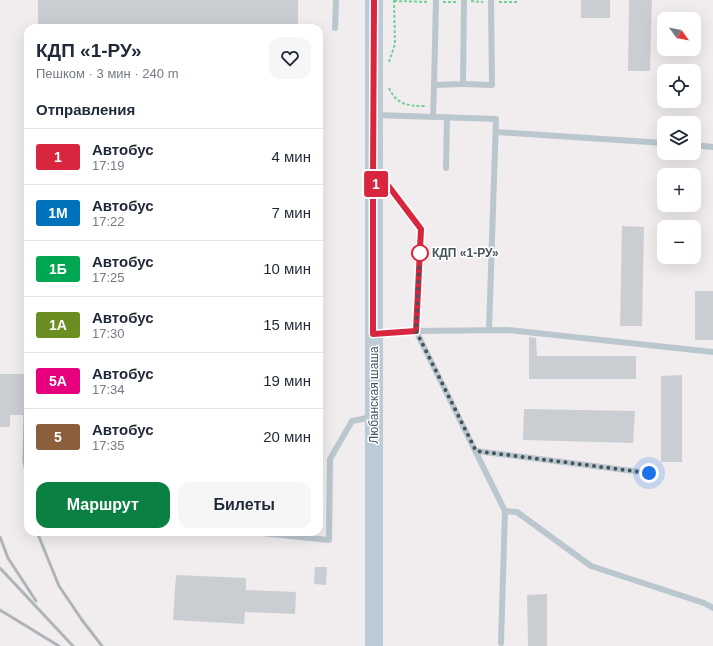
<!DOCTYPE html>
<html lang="ru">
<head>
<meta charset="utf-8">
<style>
	body { margin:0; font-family:Helvetica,sans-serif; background:#f6f6f7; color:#1f2937; height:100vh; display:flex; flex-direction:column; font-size:15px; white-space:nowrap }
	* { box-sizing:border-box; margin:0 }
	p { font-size:13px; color:#747a83 }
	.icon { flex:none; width:22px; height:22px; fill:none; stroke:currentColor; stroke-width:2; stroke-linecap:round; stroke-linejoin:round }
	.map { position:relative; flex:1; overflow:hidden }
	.side { position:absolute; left:24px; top:24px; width:299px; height:512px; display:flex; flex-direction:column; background:#fff; border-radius:12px; box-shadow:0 4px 16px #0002 }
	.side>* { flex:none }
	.badge { padding:0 8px; border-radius:3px; font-size:14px; line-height:26px }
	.needle { width:26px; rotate:123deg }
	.fabs { position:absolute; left:657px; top:12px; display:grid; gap:8px }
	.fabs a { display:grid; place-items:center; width:44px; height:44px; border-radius:8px; background:#fff; box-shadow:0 4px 16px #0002; font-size:20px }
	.you { position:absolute; width:20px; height:20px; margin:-10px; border:3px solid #fff; border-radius:50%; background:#1a73e8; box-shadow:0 0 0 6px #1a73e833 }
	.map>.badge { position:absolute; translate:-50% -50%; box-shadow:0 0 0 2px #fff }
	h2 { padding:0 12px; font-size:15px; line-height:36px }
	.round { display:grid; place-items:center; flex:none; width:42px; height:42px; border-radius:12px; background:#f6f6f7 }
	.headline { display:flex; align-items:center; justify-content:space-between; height:68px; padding:0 12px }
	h1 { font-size:19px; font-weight:800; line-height:30px }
	.action { display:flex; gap:8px; margin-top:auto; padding:8px 12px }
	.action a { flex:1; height:46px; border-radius:12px; background:#0b8043; color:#fff; font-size:16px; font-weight:800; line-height:46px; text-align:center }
	.action a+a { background:#f6f6f7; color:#1f2937 }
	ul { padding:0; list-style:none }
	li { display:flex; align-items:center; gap:12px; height:56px; padding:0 12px; border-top:1px solid #e0e1e3 }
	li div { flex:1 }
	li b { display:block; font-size:15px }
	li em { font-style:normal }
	li .badge { min-width:44px; font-weight:700; text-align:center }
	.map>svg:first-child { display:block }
</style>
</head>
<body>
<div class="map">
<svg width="713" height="646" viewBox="0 0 713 646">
	<rect width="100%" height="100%" fill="#f1edee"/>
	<g fill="#caced3">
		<rect x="38" y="0" width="260" height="28"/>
		<rect x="581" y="0" width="29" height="18"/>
		<polygon points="629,0 652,0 650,71 628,71"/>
		<polygon points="622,226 644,227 642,326 620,326"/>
		<rect x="695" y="291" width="18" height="49"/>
		<polygon points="529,337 536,338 537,356 636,356 636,379 529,379"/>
		<polygon points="0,374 28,374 28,415 10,415 10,427 0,427"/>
		<polygon points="682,375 682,462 661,462 661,376"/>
		<polygon points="524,409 635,411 633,443 523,440"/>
		<polygon points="315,567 327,567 326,585 314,584"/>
		<polygon points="176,575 246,578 246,590 296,592 295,614 245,612 244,624 173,620"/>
		<polygon points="547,594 547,646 528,646 527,595"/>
	</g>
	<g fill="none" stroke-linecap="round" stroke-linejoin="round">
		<g stroke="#6fd197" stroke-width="2" stroke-dasharray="3 2" stroke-linecap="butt">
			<polyline points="394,1 429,2"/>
			<polyline points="471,1 483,2"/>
			<polyline points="443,2 457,2"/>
			<polyline points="499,2 517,2"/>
			<polyline points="389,62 395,44 394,0"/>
			<path d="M389 88C397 105 408 106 425 106"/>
		</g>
		<g stroke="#bbc7ce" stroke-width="6">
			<polyline points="335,28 336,0"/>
			<polyline points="463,84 492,85 491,0"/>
			<polyline points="434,85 436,0"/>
			<polyline points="375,115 496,119 489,330"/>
			<polyline points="433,117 434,85 463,84 464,0"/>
			<polyline points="496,132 664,143"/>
			<polyline points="694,145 713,147"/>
			<polyline points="446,168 447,117"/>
			<polyline points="376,184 387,184 421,229 416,331 505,511 501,643"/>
			<polyline points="375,333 416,331 508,330 713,352"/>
			<polyline points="476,451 649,473"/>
			<polyline points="505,511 517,512 591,566 704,603 713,608"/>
			<polyline points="252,532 329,540 330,459 352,421 372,417"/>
		</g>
		<polyline stroke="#bdcbd6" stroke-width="18" points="374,0 374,646"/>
		<g stroke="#afb4b9" stroke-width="3">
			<polyline points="25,415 24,461 28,483"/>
			<polyline points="37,532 59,586 82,620 102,646"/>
			<polyline points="0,537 8,558 36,601"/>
			<polyline points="0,568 73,646"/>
			<polyline points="0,610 59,646"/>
		</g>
	</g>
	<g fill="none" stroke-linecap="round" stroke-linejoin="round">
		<defs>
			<polyline id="line" points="373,199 373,334 416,331 421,229 387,184 373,184 374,0"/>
		</defs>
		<use href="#line" stroke="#fff" stroke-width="9"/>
		<use href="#line" stroke="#d7263d" stroke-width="6"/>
		<polyline stroke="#45535c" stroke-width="4" stroke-dasharray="0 7.2" points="420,253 416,331 476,451 649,473"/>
	</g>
	<circle fill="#fff" stroke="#d7263d" stroke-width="2" cx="420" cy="253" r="8"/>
	<g text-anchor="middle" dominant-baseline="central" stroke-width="3" stroke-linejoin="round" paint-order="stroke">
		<g font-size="12" font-weight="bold" fill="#45535c" stroke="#fff" text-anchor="start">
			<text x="432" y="253">КДП «1-РУ»</text>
		</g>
		<g font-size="12" fill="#45535c" stroke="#fff">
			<text transform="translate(374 395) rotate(-90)">Любанская шаша</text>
		</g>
	</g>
</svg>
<div class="fabs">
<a><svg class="needle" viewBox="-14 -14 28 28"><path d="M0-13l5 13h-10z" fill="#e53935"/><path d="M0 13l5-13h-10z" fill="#747a83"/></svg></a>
<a><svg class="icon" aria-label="locate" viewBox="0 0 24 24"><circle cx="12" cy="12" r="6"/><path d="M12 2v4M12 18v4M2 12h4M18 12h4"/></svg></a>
<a><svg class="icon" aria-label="layers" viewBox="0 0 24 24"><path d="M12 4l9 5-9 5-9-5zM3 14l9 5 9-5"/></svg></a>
<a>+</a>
<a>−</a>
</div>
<div class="you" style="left:649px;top:473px"></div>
<b class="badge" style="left:376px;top:184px;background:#d7263d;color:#fff">1</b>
<section class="side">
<div class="headline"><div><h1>КДП «1-РУ»</h1><p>Пешком · 3 мин · 240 m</p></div><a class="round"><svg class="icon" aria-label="heart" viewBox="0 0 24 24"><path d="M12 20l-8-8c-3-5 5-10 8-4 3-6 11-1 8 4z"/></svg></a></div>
<h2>Отправления</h2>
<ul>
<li><span class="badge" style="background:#d7263d;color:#fff">1</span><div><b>Автобус</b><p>17:19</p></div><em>4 мин</em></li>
<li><span class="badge" style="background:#0072bc;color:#fff">1М</span><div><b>Автобус</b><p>17:22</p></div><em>7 мин</em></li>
<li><span class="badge" style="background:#00a651;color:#fff">1Б</span><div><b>Автобус</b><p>17:25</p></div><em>10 мин</em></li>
<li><span class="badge" style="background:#6b8e23;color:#fff">1А</span><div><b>Автобус</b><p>17:30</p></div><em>15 мин</em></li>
<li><span class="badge" style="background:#e6007e;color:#fff">5А</span><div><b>Автобус</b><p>17:34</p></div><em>19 мин</em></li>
<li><span class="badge" style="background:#8b5e3c;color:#fff">5</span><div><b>Автобус</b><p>17:35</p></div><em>20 мин</em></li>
</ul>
<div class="action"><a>Маршрут</a><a>Билеты</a></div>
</section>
</div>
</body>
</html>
